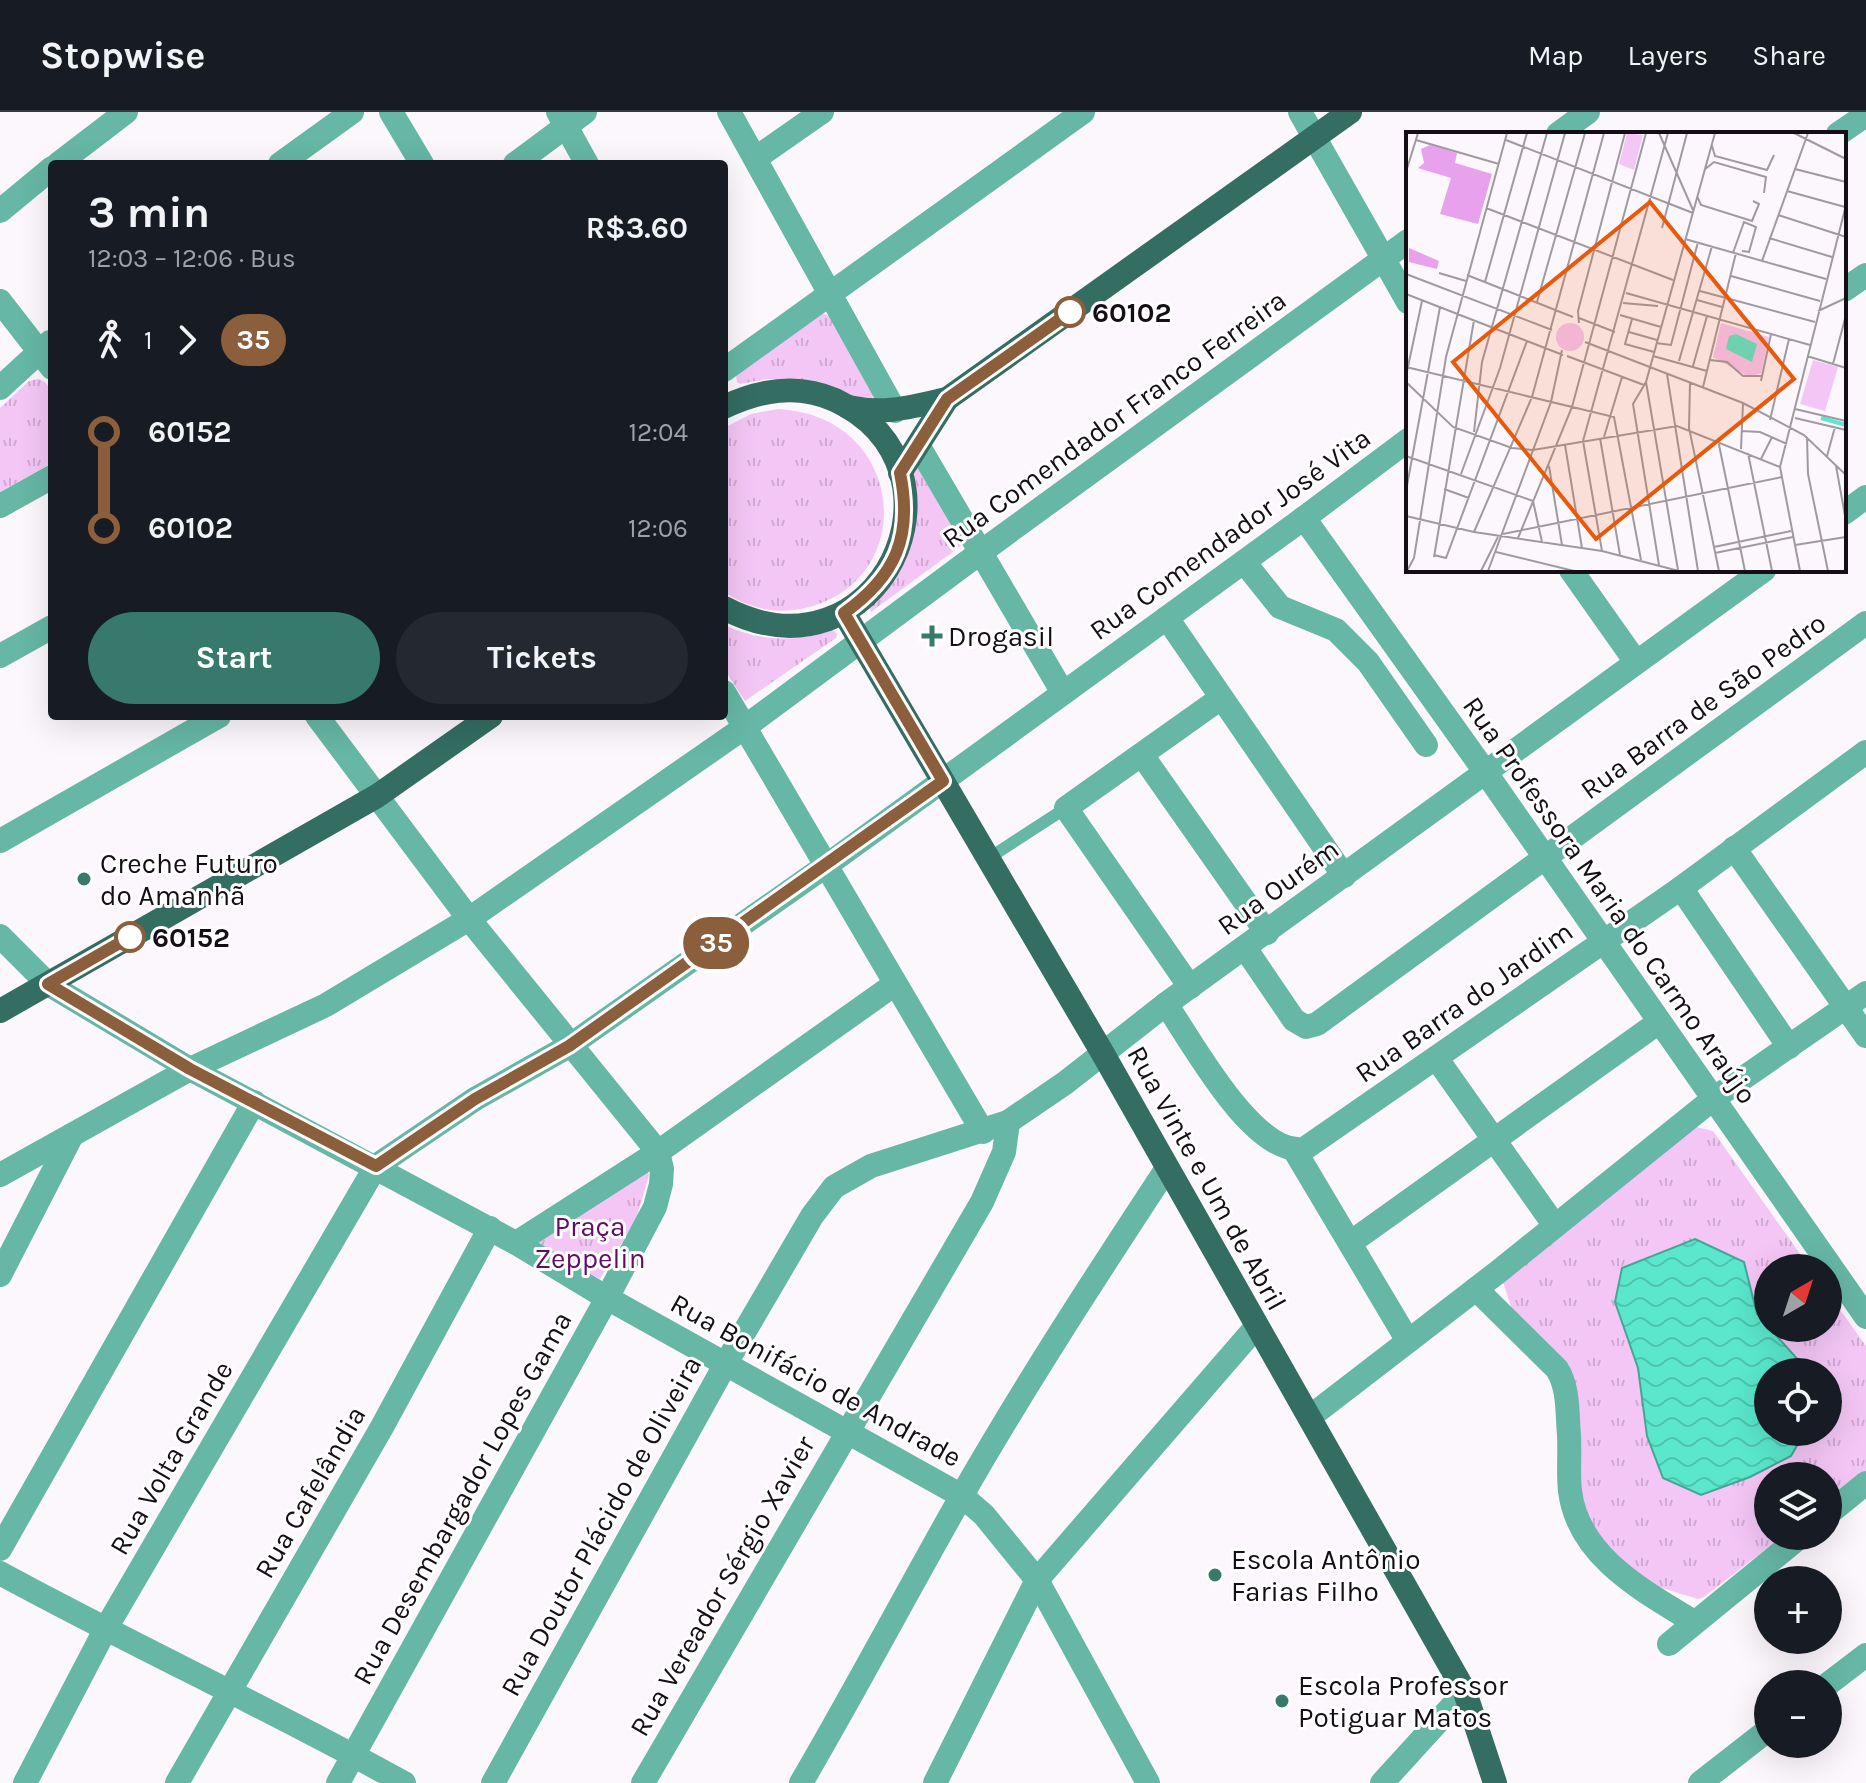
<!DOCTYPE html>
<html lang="en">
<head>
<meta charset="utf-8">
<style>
	body { margin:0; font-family:Karla,sans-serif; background:#242831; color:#f1f3f6; height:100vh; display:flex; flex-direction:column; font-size:30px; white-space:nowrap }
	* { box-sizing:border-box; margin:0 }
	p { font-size:26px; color:#9ea1a6 }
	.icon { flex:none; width:44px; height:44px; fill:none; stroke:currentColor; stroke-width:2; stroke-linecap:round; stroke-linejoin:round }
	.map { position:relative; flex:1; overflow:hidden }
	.details { position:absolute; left:48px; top:48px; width:680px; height:560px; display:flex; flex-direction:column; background:#171b24; border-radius:8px; box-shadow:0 8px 32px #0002 }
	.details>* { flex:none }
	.badge { padding:0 16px; border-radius:26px; font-size:28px; line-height:52px }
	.needle { width:52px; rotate:39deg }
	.controls { position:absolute; left:1754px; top:1142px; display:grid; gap:16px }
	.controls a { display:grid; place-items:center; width:88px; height:88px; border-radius:50%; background:#171b24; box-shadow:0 8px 32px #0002; font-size:40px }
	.map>.badge { position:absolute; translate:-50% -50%; box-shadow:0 0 0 4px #fff }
	.legs { display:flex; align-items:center; gap:12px; height:88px; padding:0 40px; font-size:26px }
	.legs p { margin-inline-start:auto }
	.head { display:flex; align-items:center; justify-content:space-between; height:136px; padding:0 40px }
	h1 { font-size:44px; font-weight:700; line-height:60px }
	.action { display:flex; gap:16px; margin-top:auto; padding:16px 40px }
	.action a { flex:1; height:92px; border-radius:48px; background:#377a6c; color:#fff; font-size:32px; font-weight:700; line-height:92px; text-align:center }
	.action a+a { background:#242831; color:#f1f3f6 }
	ul { padding:0 40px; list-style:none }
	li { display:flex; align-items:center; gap:28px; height:96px; font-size:30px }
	li i { display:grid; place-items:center; width:12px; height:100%; margin:0 10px; background:currentColor }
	li i::after { content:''; width:20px; height:20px; margin:-10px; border:6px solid; border-radius:50%; background:#171b24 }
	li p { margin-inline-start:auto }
	li:first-child i { background:linear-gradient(#0000 50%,currentColor 0) }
	li:last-child i { background:linear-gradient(currentColor 50%,#0000 0) }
	header { display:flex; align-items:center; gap:48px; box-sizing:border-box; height:112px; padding:0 40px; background:#171b24; border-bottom:2px solid #363941 }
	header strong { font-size:38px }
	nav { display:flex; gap:44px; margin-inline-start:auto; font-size:28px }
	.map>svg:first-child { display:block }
</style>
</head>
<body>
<header>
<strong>Stopwise</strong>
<nav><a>Map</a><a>Layers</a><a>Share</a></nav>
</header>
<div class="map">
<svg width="1866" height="1671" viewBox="0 0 1866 1671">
	<defs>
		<pattern id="grass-tufts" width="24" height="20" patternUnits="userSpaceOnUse" patternTransform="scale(2)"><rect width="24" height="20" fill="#f4c6f5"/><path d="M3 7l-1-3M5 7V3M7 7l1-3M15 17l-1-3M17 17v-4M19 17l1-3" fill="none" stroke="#d0a9d1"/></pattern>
		<pattern id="water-waves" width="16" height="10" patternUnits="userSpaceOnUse" patternTransform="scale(2)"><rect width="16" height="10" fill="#5ae7cc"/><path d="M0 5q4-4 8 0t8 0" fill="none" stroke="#4ec5ae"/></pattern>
	</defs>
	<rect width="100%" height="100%" fill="#fcf7fc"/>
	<g fill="url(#grass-tufts)" fill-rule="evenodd">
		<polygon points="823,201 829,204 873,284 871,290 798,268 768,267 740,272 737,270 736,263"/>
		<polygon points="38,267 45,270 52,279 52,351 0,380 0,296 29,269"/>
		<path d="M778 297C908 304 920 470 805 496 777 503 748 496 724 480V316L751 302Z"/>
		<polygon points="914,349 962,433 871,500 870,496 900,455 909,356"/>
		<path d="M724 513C759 529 796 531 833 518L837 522 836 526 745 589 724 557Z"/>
		<path d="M1696 1015 1713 1019 1810 1156H1768V1216H1828V1181L1866 1234V1360L1828 1389V1364H1768V1424H1783L1704 1485 1698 1487 1662 1476 1624 1456 1584 1404 1572 1289 1515 1207 1503 1170ZM1768 1260H1828V1320H1768Z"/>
		<polygon points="647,1059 649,1063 636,1108 600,1167 538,1135 537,1129"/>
	</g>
	<polygon fill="url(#water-waves)" stroke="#46a695" stroke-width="2" points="1695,1127 1744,1150 1757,1202 1809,1260 1768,1260 1768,1320 1805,1320 1791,1344 1750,1365 1701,1383 1663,1366 1647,1324 1638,1256 1615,1190 1622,1156"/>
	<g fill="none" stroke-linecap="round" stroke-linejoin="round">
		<polyline stroke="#66b7a5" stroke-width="12" points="989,746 1066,696"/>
		<g stroke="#66b7a5" stroke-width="24">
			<polyline points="391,0 422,52"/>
			<polyline points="729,0 895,299"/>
			<polyline points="1300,0 1408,190"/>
			<polyline points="1558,22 1588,0"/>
			<polyline points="1838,22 1866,3"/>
			<polyline points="756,46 822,0"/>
			<polyline points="58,52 126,0"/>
			<polyline points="280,52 352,0"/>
			<polyline points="515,52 585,0"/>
			<polyline points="0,99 52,56"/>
			<polyline points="1844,178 1866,163"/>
			<polyline points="0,189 52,256"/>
			<polyline points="724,258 1083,0"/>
			<polyline points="0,276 50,230"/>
			<polyline points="918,333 1063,581"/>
			<polyline points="0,394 52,365"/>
			<polyline points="1844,401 1866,385"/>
			<polyline points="1304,406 1486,661 1866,1205"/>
			<polyline points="1244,450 1280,495 1336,518 1368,550 1426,633"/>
			<polyline points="1571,458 1636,550"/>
			<polyline points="1167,506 1344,764"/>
			<polyline points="0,544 52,515"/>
			<polyline points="724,580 983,1020"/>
			<polyline points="317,604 469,807 658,1040 662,1057 661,1072 655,1095 607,1186 338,1671"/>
			<polyline points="1142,643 1267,821"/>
			<polyline points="0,729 219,604"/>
			<polyline points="1734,736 1866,924"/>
			<polyline points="1681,776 1789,935"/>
			<polyline points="0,824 48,872 190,957 516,1131 607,1186 962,1384 984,1403 1037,1468 1148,1671"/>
			<polyline points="1245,836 1294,908 1306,915 1317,912 1866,511"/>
			<polyline points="1190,875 1066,696 1221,586"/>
			<path d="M1166 892C1192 930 1253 1044 1304 1037L1681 776 1866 640"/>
			<polyline points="1437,947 1555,1114"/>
			<polyline points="1295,1039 1408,1229"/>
			<polyline points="0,1063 190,957 326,893 469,807 745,615 981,440 1408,129"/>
			<polyline points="516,1131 658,1040 895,872"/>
			<polyline points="1350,1131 1659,910"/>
			<polyline points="0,1163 72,1023"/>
			<path d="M1476 1177 1557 1257C1569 1276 1567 1301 1569 1323 1570 1342 1568 1361 1570 1379 1578 1445 1644 1479 1694 1510"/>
			<polyline points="1311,1304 1498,1160 1713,987 1866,881"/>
			<polyline points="1828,1402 1866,1371"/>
			<polyline points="0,1437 254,990"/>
			<path d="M0 1461C134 1534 271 1597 404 1671"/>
			<polyline points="1669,1532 1801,1424"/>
			<polyline points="1828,1572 1866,1543"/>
			<polyline points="25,1671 105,1518 376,1054 475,987 569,934 827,753 1304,406 1408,328"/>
			<polyline points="177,1671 382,1315 490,1116"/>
			<polyline points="493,1671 725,1253 812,1104 834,1075 871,1054 1008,1010 1065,971 1166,892 1764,458"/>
			<polyline points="643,1671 982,1090 1004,1040 1008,1010"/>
			<path d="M801 1671C856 1577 907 1480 961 1385 1025 1273 1096 1164 1167 1056"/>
			<polyline points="935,1671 1037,1468 1256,1215"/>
			<polyline points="1382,1671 1465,1580"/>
			<polyline points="1700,1671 1768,1618"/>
		</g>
		<polyline stroke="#66b7a5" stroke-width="24" points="558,0 587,52"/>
		<g stroke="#346d61" stroke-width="24">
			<path d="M724 295C760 278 797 271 835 288 981 357 879 577 724 496"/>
			<path d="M848 295C886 303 910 295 947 287L1350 0"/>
			<polyline points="900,361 947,287"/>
			<polyline points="844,501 1102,940 1465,1580 1495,1671"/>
			<polyline points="0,899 377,684 491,604"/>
		</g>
	</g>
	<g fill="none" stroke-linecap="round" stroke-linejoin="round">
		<defs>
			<path id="line-1" d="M130 825 48 872 190 957 376 1054 475 987 569 934 943 669 844 501C896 464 913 424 900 361L947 287 1070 200"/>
		</defs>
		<use href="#line-1" stroke="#fff" stroke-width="18"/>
		<use href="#line-1" stroke="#8b5e3c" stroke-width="12"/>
	</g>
	<g fill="#fff" stroke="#8b5e3c" stroke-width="4">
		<circle cx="1070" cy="200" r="14"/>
		<circle cx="130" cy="825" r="14"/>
	</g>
	<g fill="#377a6c" stroke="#fff" stroke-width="3">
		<path d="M928 512h8v8h8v8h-8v8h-8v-8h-8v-8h8z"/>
		<circle cx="84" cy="767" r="8"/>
		<circle cx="1215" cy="1463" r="8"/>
		<circle cx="1282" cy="1589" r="8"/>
	</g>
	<g text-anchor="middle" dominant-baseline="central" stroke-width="6" stroke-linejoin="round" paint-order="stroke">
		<g font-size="28" font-weight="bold" fill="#160e16" stroke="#fff" text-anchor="start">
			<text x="1092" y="200">60102</text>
			<text x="152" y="825">60152</text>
		</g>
		<g font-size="28" fill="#160e16" stroke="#fff">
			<text transform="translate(1114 307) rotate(-36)">Rua Comendador Franco Ferreira</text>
			<text transform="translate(1230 422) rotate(-36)">Rua Comendador José Vita</text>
			<text transform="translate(1703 594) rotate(-36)">Rua Barra de São Pedro</text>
			<text transform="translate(1278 775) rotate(-36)">Rua Ourém</text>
			<text transform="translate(1610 788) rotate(55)">Rua Professora Maria do Carmo Araújo</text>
			<text transform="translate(1464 890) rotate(-35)">Rua Barra do Jardim</text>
			<text transform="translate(1207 1066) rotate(61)">Rua Vinte e Um de Abril</text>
			<text transform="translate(816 1268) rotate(29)">Rua Bonifácio de Andrade</text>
			<text transform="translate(171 1346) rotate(-60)">Rua Volta Grande</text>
			<text transform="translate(310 1380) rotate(-60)">Rua Cafelândia</text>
			<text transform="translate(462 1386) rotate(-61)">Rua Desembargador Lopes Gama</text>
			<text transform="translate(601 1414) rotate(-61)">Rua Doutor Plácido de Oliveira</text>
			<text transform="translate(722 1474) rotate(-60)">Rua Vereador Sérgio Xavier</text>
		</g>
		<g font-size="28" fill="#160e16" stroke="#fff" text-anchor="start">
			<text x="948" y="524">Drogasil</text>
			<text x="100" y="751">Creche Futuro<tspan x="100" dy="32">do Amanhã</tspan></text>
			<text x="1231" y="1447">Escola Antônio<tspan x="1231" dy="32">Farias Filho</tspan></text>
			<text x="1298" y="1573">Escola Professor<tspan x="1298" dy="32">Potiguar Matos</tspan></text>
		</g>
		<g font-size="28" fill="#630b69" stroke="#fff">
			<text x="590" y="1114">Praça<tspan x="590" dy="32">Zeppelin</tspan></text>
		</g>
	</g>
	<g transform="translate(1406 20)">
		<rect width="440" height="440" fill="#fcf7fc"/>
		<path d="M221 1 237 3 228 38 213 32ZM315 191 363 205 355 241 343 245 307 225ZM150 205a14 14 0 1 1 28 0a14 14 0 1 1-28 0Z" fill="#f4c6f5"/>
		<path d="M24 13 51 21 49 31 86 42 72 92 34 82 45 46 12 36 18 31 15 17ZM3 116 33 129 31 137 3 130Z" fill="#e8a1ec"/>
		<path d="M407 228 432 235 419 279 394 272Z" fill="#f4c6f5"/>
		<path d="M330 202 351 212 346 230 320 217 323 204Z" fill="#5ae7cc"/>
		<path fill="none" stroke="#5ae7cc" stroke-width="4" d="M415 286 440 293"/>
		<path fill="none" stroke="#a09aa0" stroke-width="2" d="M253 1 287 78M388 1 440 27M10 8 93 32M100 8 287 81M306 14 309 24 361 38 368 23M389 37 440 50M298 38 308 30 360 45 358 61M0 40 12 1M381 59 439 75M291 64 295 73 346 89 353 72 347 69M80 76 267 148M372 83 440 105M256 96 281 1M363 106 426 125M279 107 420 147M327 121 338 90 350 95 343 120 336 119M356 129 402 1M33 141 60 149M0 142 146 198M61 143 167 185M325 144 414 169M79 150 121 1M294 159 409 190M220 161 404 213M0 162 157 223M291 168 316 175M131 170 179 1M217 171 252 174M412 179 440 166M214 183 255 195M173 186 209 200M226 187 219 212 248 220M173 191 172 179 219 1M223 200 251 208M179 210 337 271 398 303 440 343M250 211 265 213 292 110M161 224 238 253M247 224 301 239M401 224 440 236M304 228 321 230 337 244H356M273 229 306 114M427 232 440 183M287 234 301 184M0 235 208 285 235 428M261 242 292 439M0 244 16 169M355 249 365 202M0 250 47 295 106 316 127 318 271 294 374 335M240 250 272 438M284 251 283 296 313 439M297 255 330 121M389 277 440 289M389 286 440 298M364 288 383 207M336 299 354 300 381 312M68 300 76 230 141 1M198 305 216 245M401 305 402 342 422 439M194 306 214 423M312 308 339 439M159 313 176 416M335 317 337 271M342 321 366 439M0 324 127 369 136 410M421 324 429 295M355 327 366 305M143 334 156 413M430 334 440 389M55 342 94 236 159 1M38 357 63 366M0 359 34 175M0 384 68 400 196 419 273 439M68 400 126 265 198 1M97 402 376 345M112 406 166 275 240 1M389 413 440 405M308 415 385 399M196 419 177 309 262 1M90 420 168 439M309 421 387 405M28 423 40 426 121 209M28 425 68 188M253 433 227 272 240 250 309 1M1 439 8 426 40 225 101 1M75 439 92 405M82 439 145 270 156 218M394 439 374 335 440 73"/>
		<path fill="#e8590c" fill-opacity="0.15" stroke="#e8590c" stroke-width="4" d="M244 70 388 247 190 407 47 230Z"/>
		<rect width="440" height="440" fill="none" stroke="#160e16" stroke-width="4"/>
	</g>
</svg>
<div class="controls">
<a><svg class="needle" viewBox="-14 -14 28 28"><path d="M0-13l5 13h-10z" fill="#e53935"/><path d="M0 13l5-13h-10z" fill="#9ea1a6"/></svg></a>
<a><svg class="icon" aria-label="locate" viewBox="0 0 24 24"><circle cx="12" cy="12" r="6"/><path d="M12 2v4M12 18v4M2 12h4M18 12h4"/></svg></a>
<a><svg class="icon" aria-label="layers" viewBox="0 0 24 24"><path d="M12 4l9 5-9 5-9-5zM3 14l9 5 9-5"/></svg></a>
<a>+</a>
<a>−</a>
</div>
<b class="badge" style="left:716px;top:831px;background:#8b5e3c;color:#fff">35</b>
<section class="details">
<div class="head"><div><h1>3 min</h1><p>12:03 – 12:06 · Bus</p></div><b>R$3.60</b></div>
<div class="legs"><svg class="icon" aria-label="walk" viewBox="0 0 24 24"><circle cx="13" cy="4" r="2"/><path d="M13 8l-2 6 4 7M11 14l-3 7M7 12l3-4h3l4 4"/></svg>1<svg class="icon" aria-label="forward" viewBox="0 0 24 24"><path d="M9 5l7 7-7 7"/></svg><b class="badge" style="background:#8b5e3c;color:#fff">35</b></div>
<ul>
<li><i style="color:#8b5e3c"></i><b>60152</b><p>12:04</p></li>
<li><i style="color:#8b5e3c"></i><b>60102</b><p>12:06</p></li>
</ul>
<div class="action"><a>Start</a><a>Tickets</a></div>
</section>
</div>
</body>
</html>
